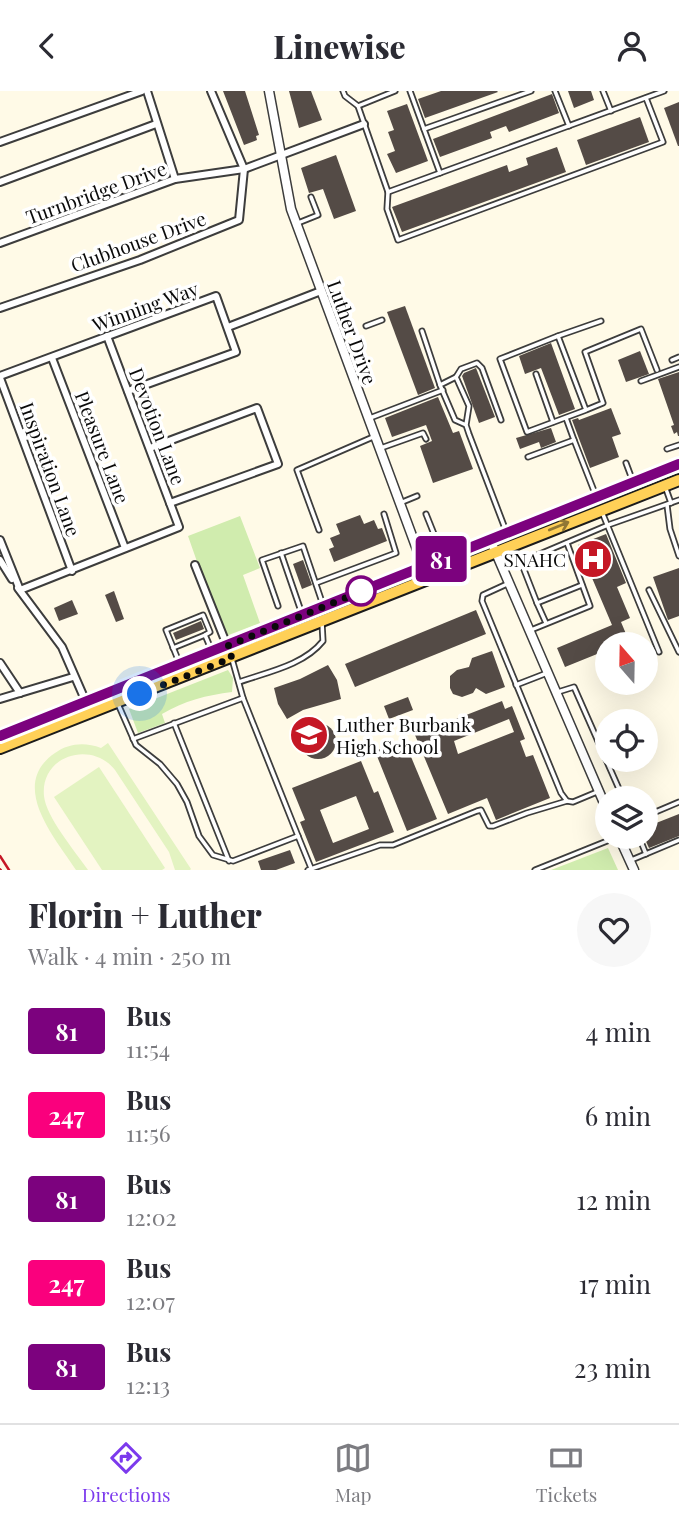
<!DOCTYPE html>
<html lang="en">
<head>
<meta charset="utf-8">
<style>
	body { margin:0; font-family:"Playfair Display",serif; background:#f7f7f7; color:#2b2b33; height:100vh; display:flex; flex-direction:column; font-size:26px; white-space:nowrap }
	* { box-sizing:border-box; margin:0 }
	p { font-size:23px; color:#7c7c81 }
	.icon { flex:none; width:38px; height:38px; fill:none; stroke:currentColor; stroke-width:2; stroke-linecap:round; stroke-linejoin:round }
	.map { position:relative; height:779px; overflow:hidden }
	.details { display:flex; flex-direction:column; background:#fff; flex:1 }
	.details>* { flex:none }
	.badge { padding:0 14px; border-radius:5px; font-size:24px; line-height:46px }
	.needle { width:46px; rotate:340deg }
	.fabs { position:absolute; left:595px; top:541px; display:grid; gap:14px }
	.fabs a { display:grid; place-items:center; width:63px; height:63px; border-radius:50%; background:#fff; box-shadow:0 7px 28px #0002; font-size:35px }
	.you { position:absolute; width:35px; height:35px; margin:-18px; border:5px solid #fff; border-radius:50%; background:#1a73e8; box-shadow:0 0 0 10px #1a73e833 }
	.map>.badge { position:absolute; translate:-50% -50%; box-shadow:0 0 0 4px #fff }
	.round { display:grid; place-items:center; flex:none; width:74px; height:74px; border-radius:37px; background:#f7f7f7 }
	.summary { display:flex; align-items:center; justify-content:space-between; height:119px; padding:0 28px }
	h1 { font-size:33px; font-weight:800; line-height:52px }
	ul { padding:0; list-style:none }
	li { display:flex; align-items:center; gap:21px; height:84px; padding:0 28px }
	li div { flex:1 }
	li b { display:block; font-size:26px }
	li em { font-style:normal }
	li .badge { min-width:77px; font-weight:700; text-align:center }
	header { display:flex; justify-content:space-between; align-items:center; height:91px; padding:0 28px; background:#fff; font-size:32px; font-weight:800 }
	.menu { display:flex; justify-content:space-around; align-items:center; height:98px; border-top:2px solid #e1e1e2; background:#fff; font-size:19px; color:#7c7c81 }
	.menu a { display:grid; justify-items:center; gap:4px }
	.menu .active { color:#7c3aed }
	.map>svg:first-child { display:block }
</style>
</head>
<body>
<header><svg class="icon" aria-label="back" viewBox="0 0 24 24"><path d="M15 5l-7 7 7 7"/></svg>Linewise<svg class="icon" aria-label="person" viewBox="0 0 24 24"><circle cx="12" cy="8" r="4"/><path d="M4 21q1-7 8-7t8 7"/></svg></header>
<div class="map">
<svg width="679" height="779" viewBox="0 0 679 779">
	<rect width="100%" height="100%" fill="#fffae7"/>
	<g fill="#d0ecae">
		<polygon points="240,425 260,477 243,484 260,532 226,545 221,539 188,445"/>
		<path d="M228 579 233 587 232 601C207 604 184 610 162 623L165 632 138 642 129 618Z"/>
		<polygon points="608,757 618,779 551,779"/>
	</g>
	<g fill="#e3f3c1">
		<path d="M108 652 191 778 190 779H175L169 761 115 679C92 649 40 664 44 705 46 726 75 760 88 779H76C55 747 8 694 55 662 69 652 85 651 101 657Z"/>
		<polygon points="99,676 165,777 162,779 102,779 54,706"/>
	</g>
	<g fill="#544b46" fill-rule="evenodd">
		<polygon points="223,0 245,0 259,44 256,45 257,49 244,54"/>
		<polygon points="289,0 311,0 322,29 299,37"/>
		<polygon points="441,0 497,0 498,1 425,27 418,8"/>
		<polygon points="568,0 591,0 594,9 574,17"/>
		<polygon points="552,3 559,22 509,41 506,35 490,41 492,47 440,66 433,48"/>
		<polygon points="679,11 679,55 678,55 664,17"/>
		<polygon points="407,13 428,70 396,82 387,63 395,60 388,41 394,39 387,20"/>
		<polygon points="640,26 649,51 586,74 577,49"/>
		<polygon points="557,56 566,81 402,141 392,116 507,74 509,81 528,74 526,67"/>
		<polygon points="336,64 356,120 334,128 323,98 309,102 301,77"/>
		<polygon points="405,215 435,297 418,304 387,221"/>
		<polygon points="551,252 575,318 559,324 541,277 525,283 519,265"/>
		<polygon points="640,260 649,283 626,291 618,269"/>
		<polygon points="476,277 495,326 479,332 462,285 464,282"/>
		<polygon points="679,281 679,345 678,345 677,341 674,343 671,335 674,334 658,288"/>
		<polygon points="438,306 453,342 459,340 473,378 433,392 420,355 432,350 426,334 392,346 385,327"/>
		<polygon points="611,317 621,343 612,346 619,366 590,377 572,329 578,327 579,329"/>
		<polygon points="551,337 556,351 541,357 539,351 520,358 516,347"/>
		<polygon points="360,424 364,433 374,429 378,438 382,437 387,450 334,471 329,458 334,456 330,447 340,443 336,433"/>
		<polygon points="606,443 626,492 617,496 630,527 621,531 629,550 621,553 607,553 607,559 565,576 557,557 612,534 578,454"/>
		<polygon points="303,469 312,494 302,498 293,473"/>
		<polygon points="679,477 679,525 668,529 653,486"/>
		<polygon points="114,500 124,528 116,531 105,504"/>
		<polygon points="72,509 78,523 59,530 54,517"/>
		<polygon points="476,519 486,543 355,596 345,573"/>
		<polygon points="201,530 204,538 176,549 173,542"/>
		<polygon points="492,560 505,596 486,603 476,597 473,602 462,606 453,603 450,597 450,585 457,579 469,576 472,567"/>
		<polygon points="328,574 337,589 341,608 303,619 287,628 278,613 274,597 300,588"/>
		<polygon points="408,606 413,619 389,628 384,615"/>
		<path d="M502 610 505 618 512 615 525 648 520 650 526 666 533 664 550 707 496 729 487 707 448 723 415 644ZM509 628 514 641 458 663 454 650Z"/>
		<circle cx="318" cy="650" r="18"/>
		<polygon points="404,649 437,728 407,740 375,660"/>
		<path d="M361 670 374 702 378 700 394 741 316 771 300 731 305 729 292 697ZM356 705 369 738 333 752 320 719Z"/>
		<polygon points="679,723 679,745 649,757 644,746 646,736"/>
		<polygon points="290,759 295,772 276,779 261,779 258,770"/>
	</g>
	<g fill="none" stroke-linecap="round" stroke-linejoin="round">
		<defs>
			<g id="service">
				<polyline points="343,0 345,5 358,15 388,101 387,118 398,149 663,51 646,7"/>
				<polyline points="410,0 440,82"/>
				<polyline points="555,0 569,35"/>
				<polyline points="603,0 611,20"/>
				<polyline points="358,15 395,0"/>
				<polyline points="424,38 531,0"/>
				<polyline points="388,101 664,0"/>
				<polyline points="298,132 318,124 311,106"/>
				<polyline points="366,235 382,229"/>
				<polyline points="422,240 440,294"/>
				<polyline points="558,245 601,230"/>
				<polyline points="672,269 679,266"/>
				<polyline points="536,283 553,331"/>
				<polyline points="456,286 461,278 477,272 482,277 501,329"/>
				<polyline points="641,290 679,276"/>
				<polyline points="586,319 527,341 500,268 558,245 586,319 603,312 585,261 641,238 657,279"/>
				<polyline points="370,327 443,299"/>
				<polyline points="466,334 455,329 440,294 456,286 469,315 466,334 469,343 506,440"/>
				<polyline points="574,349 596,405"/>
				<polyline points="381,357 423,342 426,348"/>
				<polyline points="667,358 679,354"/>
				<polyline points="528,366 574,349 566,327"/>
				<polyline points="626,372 632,388"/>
				<polyline points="666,398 671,412"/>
				<polyline points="400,412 417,405"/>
				<polyline points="667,414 670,438 679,465"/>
				<polyline points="602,421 659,561"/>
				<polyline points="426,423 434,443"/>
				<polyline points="319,439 297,379 373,346"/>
				<polyline points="281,462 302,523"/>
				<polyline points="316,492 396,462 384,423"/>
				<polyline points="507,493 483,504 482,510 561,702 567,710 573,711 597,701"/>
				<polyline points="649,499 679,561"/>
				<polyline points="537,512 521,471 608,434 679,409"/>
				<polyline points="278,515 262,469 303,455 323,514"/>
				<polyline points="546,532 537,512 582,494"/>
				<polyline points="531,539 590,515 567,452"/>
				<polyline points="173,557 205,544"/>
				<polyline points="179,571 166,539 203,524 210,541 205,544 211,558"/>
				<path d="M239 591C268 581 304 574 323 550L322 532"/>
				<polyline points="516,594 547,582"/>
				<polyline points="558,601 574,596 623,707"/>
				<polyline points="118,613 136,654 160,673 177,693 187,711 199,745 213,764 233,770 298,745 243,607 232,568"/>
				<polyline points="174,632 229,770"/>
				<polyline points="133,648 243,607"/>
				<polyline points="646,725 679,711"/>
				<polyline points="298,745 311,777"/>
				<polyline points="639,746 646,763"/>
				<polyline points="629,770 679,749"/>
				<polyline points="308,779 380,754 393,754 477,720 481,719 489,735 493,735 527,722 567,710"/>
				<polyline points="535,779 617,746"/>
			</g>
			<g id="minor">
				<polyline points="147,0 175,88"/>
				<polyline points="0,51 142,0"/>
				<polyline points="0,91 156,33"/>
				<polyline points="0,152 175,88 244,78 364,33"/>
				<polyline points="0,217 140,169 239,129 244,78 211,0"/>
				<polyline points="228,236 321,200"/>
				<polyline points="52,267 125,457"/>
				<polyline points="0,285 216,205 236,261 128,300"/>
				<polyline points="0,287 72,480"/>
				<polyline points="150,357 257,317 278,373 170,412"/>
				<polyline points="0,449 20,499 179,436 107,245"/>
				<polyline points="0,469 12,488"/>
				<polyline points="195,474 228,557"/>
				<polyline points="18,497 62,556 86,611"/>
				<polyline points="0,572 20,602"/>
				<polyline points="0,608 73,586"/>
			</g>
			<g id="tertiary">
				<polyline points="269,0 291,118 428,488"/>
				<polyline points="490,448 607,719"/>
				<polyline points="619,746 634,779"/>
			</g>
			<g id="primary">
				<polyline points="0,645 679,373"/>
				<polyline points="0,657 679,389"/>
			</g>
		</defs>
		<use href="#service" stroke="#3d3d3d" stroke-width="7"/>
		<use href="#minor" stroke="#3d3d3d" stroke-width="10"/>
		<use href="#tertiary" stroke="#3d3d3d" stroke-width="11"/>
		<use href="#primary" stroke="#1b1b1b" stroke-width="14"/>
		<use href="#service" stroke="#fff" stroke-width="3.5"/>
		<use href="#minor" stroke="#fff" stroke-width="6"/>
		<use href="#tertiary" stroke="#fff" stroke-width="8"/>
		<use href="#primary" stroke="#ffd057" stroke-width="10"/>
		<polyline stroke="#c51725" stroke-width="2" points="0,778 1,779"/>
		<polyline stroke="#c51725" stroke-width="2.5" points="0,765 9,779"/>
	</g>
	<defs><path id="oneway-shaft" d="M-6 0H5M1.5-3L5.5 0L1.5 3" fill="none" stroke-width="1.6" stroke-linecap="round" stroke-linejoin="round" transform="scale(1.75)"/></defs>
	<use stroke="#917734" href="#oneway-shaft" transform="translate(559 435) rotate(-22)"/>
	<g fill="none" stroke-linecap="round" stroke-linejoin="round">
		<defs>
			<polyline id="line" points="0,645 679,373"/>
		</defs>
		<use href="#line" stroke="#fff" stroke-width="16"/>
		<use href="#line" stroke="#7c027e" stroke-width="10"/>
		<polyline stroke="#0a0a0a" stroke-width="7" stroke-dasharray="0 12.6" points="140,603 232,567 227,555 367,498 361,500"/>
	</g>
	<defs>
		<symbol id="hospital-disc" viewBox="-11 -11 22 22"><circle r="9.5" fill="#c51725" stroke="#fff"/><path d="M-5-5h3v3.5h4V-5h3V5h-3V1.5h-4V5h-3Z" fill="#fff"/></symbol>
		<symbol id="school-disc" viewBox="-11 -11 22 22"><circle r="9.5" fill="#c51725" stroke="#fff"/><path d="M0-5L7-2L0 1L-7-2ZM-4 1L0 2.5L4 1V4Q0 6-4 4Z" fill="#fff"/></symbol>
	</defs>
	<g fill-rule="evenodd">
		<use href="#hospital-disc" x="571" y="446" width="44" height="44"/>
		<use href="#school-disc" x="287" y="622" width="44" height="44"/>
	</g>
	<circle fill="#fff" stroke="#7c027e" stroke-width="3.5" cx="361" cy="500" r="14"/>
	<g text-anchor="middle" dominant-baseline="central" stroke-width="7" stroke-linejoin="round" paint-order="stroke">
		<g font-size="19" fill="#0a0a0a" stroke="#fff">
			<text transform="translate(96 101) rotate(-20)">Turnbridge Drive</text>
			<text transform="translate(138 150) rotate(-20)">Clubhouse Drive</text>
			<text transform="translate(145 215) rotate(-20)">Winning Way</text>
			<text transform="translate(353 241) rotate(70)">Luther Drive</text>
			<text transform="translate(158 335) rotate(69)">Devotion Lane</text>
			<text transform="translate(103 356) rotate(69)">Pleasure Lane</text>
			<text transform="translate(51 378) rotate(70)">Inspiration Lane</text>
		</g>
		<g font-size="19" fill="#0a0a0a" stroke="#fff" text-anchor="end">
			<text x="566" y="468">SNAHC</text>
			<text x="336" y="633" text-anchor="start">Luther Burbank<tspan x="336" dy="22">High School</tspan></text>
		</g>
	</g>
</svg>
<div class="fabs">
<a><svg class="needle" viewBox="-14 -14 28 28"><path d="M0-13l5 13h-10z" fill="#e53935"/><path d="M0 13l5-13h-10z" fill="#7c7c81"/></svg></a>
<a><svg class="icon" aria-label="locate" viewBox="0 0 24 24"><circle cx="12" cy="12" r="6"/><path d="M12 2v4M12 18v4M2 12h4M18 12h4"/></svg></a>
<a><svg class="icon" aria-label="layers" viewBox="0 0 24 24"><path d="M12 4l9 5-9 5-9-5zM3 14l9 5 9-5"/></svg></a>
</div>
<div class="you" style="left:140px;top:603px"></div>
<b class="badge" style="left:441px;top:468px;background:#7c027e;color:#fff">81</b>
</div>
<section class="details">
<div class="summary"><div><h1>Florin + Luther</h1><p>Walk · 4 min · 250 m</p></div><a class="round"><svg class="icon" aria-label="heart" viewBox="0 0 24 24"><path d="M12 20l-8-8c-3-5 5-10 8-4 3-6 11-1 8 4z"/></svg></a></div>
<ul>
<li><span class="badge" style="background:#7c027e;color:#fff">81</span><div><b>Bus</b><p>11:54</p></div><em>4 min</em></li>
<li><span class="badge" style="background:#fa007d;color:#fff">247</span><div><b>Bus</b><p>11:56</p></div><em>6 min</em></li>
<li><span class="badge" style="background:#7c027e;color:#fff">81</span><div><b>Bus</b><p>12:02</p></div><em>12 min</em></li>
<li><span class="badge" style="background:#fa007d;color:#fff">247</span><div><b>Bus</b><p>12:07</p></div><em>17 min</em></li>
<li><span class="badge" style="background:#7c027e;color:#fff">81</span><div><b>Bus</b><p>12:13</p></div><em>23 min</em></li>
</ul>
</section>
<nav class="menu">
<a class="active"><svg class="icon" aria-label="directions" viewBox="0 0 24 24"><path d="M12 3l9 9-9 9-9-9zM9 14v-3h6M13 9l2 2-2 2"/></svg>Directions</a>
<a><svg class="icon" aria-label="map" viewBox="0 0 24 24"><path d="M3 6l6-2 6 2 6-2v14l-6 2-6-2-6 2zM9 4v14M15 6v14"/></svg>Map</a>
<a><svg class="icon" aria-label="tickets" viewBox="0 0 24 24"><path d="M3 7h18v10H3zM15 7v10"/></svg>Tickets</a>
</nav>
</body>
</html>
